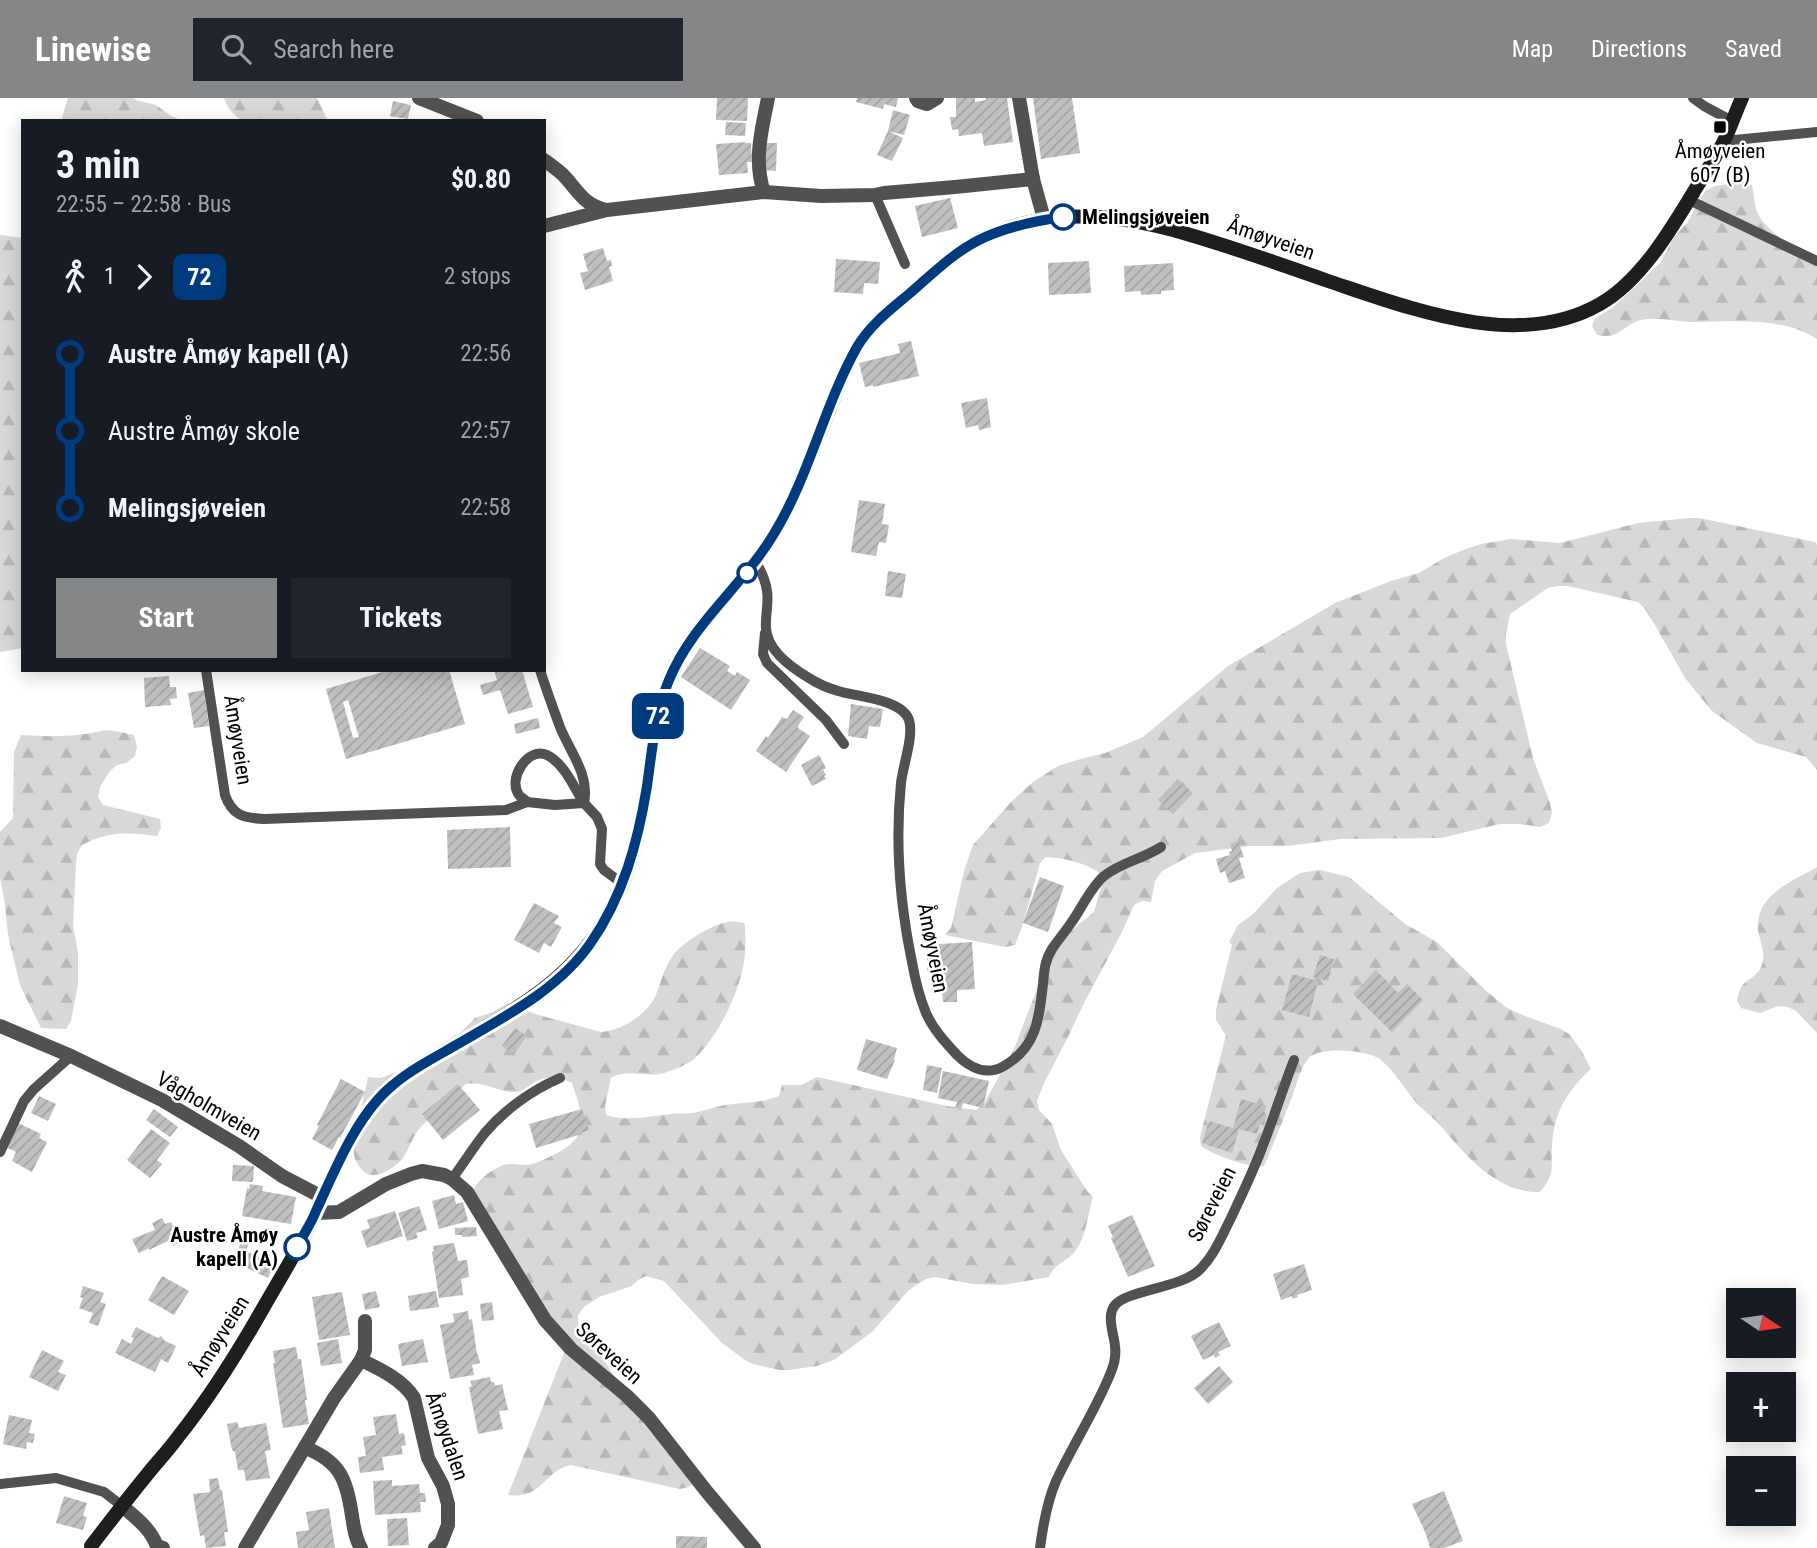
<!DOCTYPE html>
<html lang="en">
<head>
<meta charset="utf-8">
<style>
	body { margin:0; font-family:"Roboto Condensed",sans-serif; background:#20242c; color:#f1f3f6; height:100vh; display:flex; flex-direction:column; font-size:26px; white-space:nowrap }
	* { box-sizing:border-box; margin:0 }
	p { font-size:23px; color:#9ea1a6 }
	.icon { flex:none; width:38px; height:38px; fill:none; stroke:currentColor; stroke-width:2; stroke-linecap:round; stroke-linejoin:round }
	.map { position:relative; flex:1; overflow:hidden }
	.panel { position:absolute; left:21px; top:21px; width:525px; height:553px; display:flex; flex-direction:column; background:#171b24; border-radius:0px; box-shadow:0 4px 18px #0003 }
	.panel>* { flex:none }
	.badge { padding:0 14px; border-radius:10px; font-size:24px; line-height:46px }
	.needle { width:46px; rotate:103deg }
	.buttons { position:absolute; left:1726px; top:1190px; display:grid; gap:14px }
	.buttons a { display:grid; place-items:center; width:70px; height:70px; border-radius:0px; background:#171b24; box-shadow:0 4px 18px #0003; font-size:35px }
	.map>.badge { position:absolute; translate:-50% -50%; box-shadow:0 0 0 4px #fff }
	.legs { display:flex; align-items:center; gap:10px; height:77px; padding:0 35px; font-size:23px }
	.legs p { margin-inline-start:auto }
	.overview { display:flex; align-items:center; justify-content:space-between; height:119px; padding:0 35px }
	h1 { font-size:38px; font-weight:700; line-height:52px }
	.action { display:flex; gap:14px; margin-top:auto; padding:14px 35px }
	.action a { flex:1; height:80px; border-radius:0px; background:#858687; color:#fff; font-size:28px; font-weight:700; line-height:80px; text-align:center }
	.action a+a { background:#20242c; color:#f1f3f6 }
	ul { padding:0 35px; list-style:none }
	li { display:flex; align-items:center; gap:24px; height:77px; font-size:26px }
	li i { display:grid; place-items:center; width:10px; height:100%; margin:0 9px; background:currentColor }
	li i::after { content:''; width:18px; height:18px; margin:-9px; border:5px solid; border-radius:50%; background:#171b24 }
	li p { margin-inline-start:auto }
	li:first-child i { background:linear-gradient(#0000 50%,currentColor 0) }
	li:last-child i { background:linear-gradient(currentColor 50%,#0000 0) }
	header { display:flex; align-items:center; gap:42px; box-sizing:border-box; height:98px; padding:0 35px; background:#858687; color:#fff }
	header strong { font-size:33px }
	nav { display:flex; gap:38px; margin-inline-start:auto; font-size:24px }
	.search { width:490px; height:63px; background:#20242c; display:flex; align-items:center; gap:18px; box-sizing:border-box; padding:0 24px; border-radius:0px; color:#9ea1a6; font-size:26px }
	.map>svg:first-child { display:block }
</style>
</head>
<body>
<header>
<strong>Linewise</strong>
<div class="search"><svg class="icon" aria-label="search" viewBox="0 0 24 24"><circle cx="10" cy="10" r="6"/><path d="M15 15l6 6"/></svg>Search here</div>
<nav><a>Map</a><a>Directions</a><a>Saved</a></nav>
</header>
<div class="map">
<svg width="1817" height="1450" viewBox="0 0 1817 1450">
	<defs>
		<pattern id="forest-firs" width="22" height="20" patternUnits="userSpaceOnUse" patternTransform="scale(1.75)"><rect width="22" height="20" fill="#d8d8d8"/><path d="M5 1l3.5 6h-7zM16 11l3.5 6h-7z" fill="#b8b8b8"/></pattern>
		<pattern id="building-hatch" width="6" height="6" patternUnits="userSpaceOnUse" patternTransform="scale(1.75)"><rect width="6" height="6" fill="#c0c0c0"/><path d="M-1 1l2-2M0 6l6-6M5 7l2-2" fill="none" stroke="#a3a3a3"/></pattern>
	</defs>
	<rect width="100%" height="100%" fill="#fff"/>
	<g fill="url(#forest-firs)">
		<polygon points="68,0 134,0 136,2 156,7 171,18 183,23 61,23"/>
		<path d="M224 0H317L328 23C314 23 250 26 242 22 234 18 226 8 224 0Z"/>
		<path d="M1743 84 1752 87C1754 96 1754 107 1758 116 1767 134 1799 153 1817 160V241C1781 218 1736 224 1695 224 1678 224 1658 218 1641 222 1624 226 1620 242 1597 237L1592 228 1595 220 1612 210 1660 165 1674 139 1687 125 1706 92 1715 88Z"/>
		<polygon points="0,137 23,140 23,550 0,554"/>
		<path d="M1690 420H1699L1815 444 1817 447V672L1806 659 1757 645 1712 613 1685 580 1655 527 1645 511 1638 504 1568 488H1557L1548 490 1510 516 1506 536V546L1533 660 1550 705 1552 715 1549 725 1540 729 1520 726H1500L1441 740 1340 741 1288 748H1250L1195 755 1162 773 1155 783 1151 804 1142 803 1134 807 1122 834 1084 905 1067 941 1044 985 1037 1003 1039 1012 1052 1026 1061 1052 1087 1093 1093 1099C1088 1116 1086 1138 1076 1152 1068 1163 1054 1166 1049 1179L1003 1187 973 1186 935 1179 926 1181 909 1192 872 1234 834 1262 817 1268 789 1272H780L753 1266 745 1262 722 1245 664 1183 646 1178 638 1182 632 1188 599 1199 584 1209 578 1217V1227L601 1255 610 1272 641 1319 699 1380 689 1389 680 1391 571 1367C544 1372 543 1402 508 1397L566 1250 466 1104C474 1088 482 1077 499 1069 508 1064 516 1067 526 1067 536 1066 548 1060 557 1055 593 1036 582 1017 572 985 555 978 546 977 530 987 525 991 521 994 515 994 500 995 485 983 466 986 451 1001 434 1015 419 1031 412 1040 409 1051 403 1060 395 1070 373 1085 362 1072 355 1064 353 1056 353 1047L368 979 381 980 398 973 461 934 475 920 493 914 508 905 535 916 601 934C621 933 646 917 655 899 661 886 663 871 672 859 681 845 711 827 727 824 733 823 738 824 744 825L745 827C745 836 746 845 745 854 743 889 719 938 694 961 687 967 673 972 664 975 647 980 627 970 611 980L605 1008 606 1017C628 1024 649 1018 671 1016 678 1015 686 1016 693 1015 704 1013 714 1009 725 1007 743 1004 763 1005 779 998L782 987H801L817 979 947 1008 976 1012 985 1004 1014 951 1045 870 1064 838 1094 814 1102 786V777C1087 765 1065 760 1046 759L1040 765 1022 829 1015 847 1005 849 945 837 951 830 964 773 973 747 1011 704 1033 684 1058 668 1077 662 1105 655 1143 639 1228 568 1335 505 1391 483 1419 475 1444 460 1463 452 1481 446 1511 441 1560 445 1638 425Z"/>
		<path d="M106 632 115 633 134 637 137 649 135 658 126 665 117 667 110 673 100 689 98 699 103 707 160 721 161 730 157 738C128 734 109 733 82 747L77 756 76 765 73 827 78 855V886L71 923 66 931 41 930 20 887 8 837 5 807 0 779V734L13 720 14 654 21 637C50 639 78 639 106 632Z"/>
		<path d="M1817 769V935L1796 913 1788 909 1778 908 1760 915 1741 910 1737 903C1738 899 1739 892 1742 888 1747 881 1758 878 1761 869 1767 857 1760 844 1758 832 1755 796 1792 784 1817 769Z"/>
		<path d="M1320 772 1349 779 1405 826 1437 844 1484 891 1507 910 1525 918 1561 931 1569 936 1581 952 1591 971C1567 993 1554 1014 1552 1048 1550 1070 1557 1074 1540 1094 1495 1095 1465 1056 1438 1025 1431 1017 1422 1012 1415 1003 1404 990 1394 973 1381 962 1369 952 1320 948 1309 960 1301 968 1296 988 1292 999 1283 1022 1274 1045 1264 1068 1248 1070 1214 1057 1201 1048L1200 1039 1226 937 1216 922V912L1232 847 1229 844 1238 827 1252 817 1277 790 1300 775Z"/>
	</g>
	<g fill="url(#building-hatch)" fill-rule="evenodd">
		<polygon points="717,0 748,0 747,23 716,22"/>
		<polygon points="857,0 898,0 896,9 884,6 883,11 856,4"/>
		<polygon points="956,0 975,0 975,4 986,2 986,0 1007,0 1013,44 984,48 982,35 959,38 958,31 952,32 950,19 956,19"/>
		<polygon points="1033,0 1072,0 1080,55 1041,61"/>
		<polygon points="393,3 411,7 408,21 390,18"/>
		<polygon points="893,12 910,17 904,37 888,33 903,40 892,63 877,57 888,33"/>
		<polygon points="726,24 746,25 745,38 725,37"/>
		<polygon points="745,44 745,45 751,45 752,64 747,64 748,75 719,77 716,46"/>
		<polygon points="766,45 777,45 776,73 765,72"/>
		<polygon points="950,100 958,130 922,139 915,108"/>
		<polygon points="603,150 607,163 611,162 612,168 609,169 613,183 585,192 580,175 588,173 583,156"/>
		<polygon points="836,161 880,164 878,186 864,185 863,196 834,194"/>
		<polygon points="1089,163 1091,195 1049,197 1048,165"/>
		<polygon points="1173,165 1174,192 1161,193 1161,196 1141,197 1141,193 1125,194 1124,168"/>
		<polygon points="911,243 919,278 873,289 873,287 865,289 859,265 900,255 898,246"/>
		<polygon points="987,300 991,329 979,332 978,327 966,330 961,305"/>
		<polygon points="859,402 885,406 882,426 889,427 886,445 879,444 876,458 851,454"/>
		<polygon points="888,473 906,476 902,500 885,498"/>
		<polygon points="700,550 730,568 727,573 735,578 737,574 750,582 731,612 681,579"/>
		<path d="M389 572H449L465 626 346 661 326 591ZM348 602 359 639 353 640 343 604Z"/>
		<polygon points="494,572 522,572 533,609 508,616 500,592 483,597 480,587 497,582"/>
		<polygon points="169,578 170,589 176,589 177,600 170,601 171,607 145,609 144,580"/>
		<polygon points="204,592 209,628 194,630 188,595"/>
		<polygon points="851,606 883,611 880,629 869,628 867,641 848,638"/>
		<polygon points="793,612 804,619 798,628 798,630 810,638 786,674 756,653 766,638 768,640 782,619 787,621"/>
		<polygon points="538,620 540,630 516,636 514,626"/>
		<polygon points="819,657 826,670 823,672 826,677 824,678 826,681 812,688 801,667"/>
		<polygon points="1178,681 1193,695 1173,716 1158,702"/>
		<polygon points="510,729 511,769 448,771 447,732"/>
		<polygon points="1238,743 1244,759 1239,760 1245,780 1229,785 1225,773 1220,775 1216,761 1230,757 1229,754 1232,753 1230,746"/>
		<polygon points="1040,779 1064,788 1048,834 1023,825"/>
		<polygon points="534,805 559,818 554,825 562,829 551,849 544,845 539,855 514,842"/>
		<polygon points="972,844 975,891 957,892 957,904 943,904 940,873 927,873 927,860 939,860 939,846"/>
		<polygon points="1320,857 1334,861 1328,883 1313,879"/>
		<polygon points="1376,872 1398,895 1407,886 1423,902 1392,934 1353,896"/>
		<polygon points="1292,876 1318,883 1309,919 1282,912"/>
		<polygon points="515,930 527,938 514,956 502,948"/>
		<polygon points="866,941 897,950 894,961 895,962 887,981 857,972"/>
		<polygon points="927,967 942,970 937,995 923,992"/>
		<polygon points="943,973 989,983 983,1010 963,1005 961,1012 958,1012 959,1010 955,1010 957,1004 938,1000"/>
		<polygon points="341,981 365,994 340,1040 339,1039 332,1052 312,1041 319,1028 317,1027"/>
		<polygon points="458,986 480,1012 443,1042 422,1016"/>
		<polygon points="39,998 56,1006 48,1023 31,1015"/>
		<polygon points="1241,1001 1266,1008 1264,1014 1267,1015 1264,1027 1260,1026 1257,1036 1239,1031 1232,1055 1202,1045 1209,1023 1233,1030"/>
		<polygon points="154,1011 178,1029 170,1039 146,1022"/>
		<polygon points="582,1011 589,1032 581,1035 582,1036 536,1050 529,1026"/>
		<polygon points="18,1025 41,1036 39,1040 47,1044 32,1074 12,1063 16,1054 6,1049"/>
		<polygon points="151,1031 170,1045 157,1062 162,1066 150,1080 127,1062"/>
		<polygon points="233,1067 254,1068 253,1084 232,1083"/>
		<polygon points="250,1086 263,1088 262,1093 296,1099 291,1126 242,1118 247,1090 249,1091"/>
		<polygon points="454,1097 456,1106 463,1104 468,1123 439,1131 432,1103"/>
		<polygon points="419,1108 427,1132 416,1135 418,1140 407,1143 398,1115"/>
		<polygon points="395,1113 403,1138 367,1150 361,1133 370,1130 367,1122"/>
		<polygon points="1132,1117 1155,1168 1128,1179 1111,1140 1113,1139 1108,1128"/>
		<polygon points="162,1120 165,1126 171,1124 180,1144 173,1148 170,1142 149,1152 149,1150 139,1155 132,1141 155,1132 152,1125"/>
		<polygon points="476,1129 477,1138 462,1139 461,1137 455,1137 455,1130"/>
		<polygon points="242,1141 249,1144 246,1153 274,1167 268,1180 234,1164"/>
		<polygon points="454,1145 458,1163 467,1162 469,1179 461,1181 463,1197 439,1200 432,1154 434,1153 433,1148"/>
		<polygon points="1304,1166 1312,1192 1297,1197 1298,1199 1292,1201 1292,1198 1281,1202 1273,1176"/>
		<polygon points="162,1178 189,1193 174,1217 148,1202"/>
		<polygon points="83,1188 104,1195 100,1204 106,1206 98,1228 89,1225 93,1215 79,1210 83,1200 80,1199"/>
		<polygon points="376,1193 380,1209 365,1212 362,1196"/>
		<polygon points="436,1193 439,1209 410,1213 408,1198"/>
		<polygon points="342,1194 350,1237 319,1242 312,1199"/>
		<polygon points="492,1204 494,1222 482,1223 480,1206"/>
		<polygon points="468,1213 469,1222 472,1221 477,1256 478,1256 480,1265 472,1267 474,1277 450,1281 440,1227 454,1224 453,1216"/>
		<polygon points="1219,1224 1231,1248 1218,1254 1220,1257 1215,1260 1214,1257 1203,1262 1191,1238"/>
		<polygon points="136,1229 158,1240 161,1238 165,1243 176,1248 168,1265 161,1261 155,1274 115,1255 122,1241 131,1246 134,1240 131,1239"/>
		<polygon points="338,1241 342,1265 321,1268 317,1245"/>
		<polygon points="423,1241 428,1264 402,1268 398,1246"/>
		<polygon points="296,1249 298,1261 301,1261 307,1302 305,1302 309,1326 283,1330 273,1265 275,1265 273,1253"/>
		<polygon points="42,1252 64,1263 58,1274 66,1277 58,1293 29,1279"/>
		<polygon points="1219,1268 1233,1284 1208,1306 1194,1290"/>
		<polygon points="490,1279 491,1284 494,1284 495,1288 502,1286 508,1312 499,1313 503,1331 478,1336 469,1289 472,1288 470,1283"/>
		<polygon points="396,1316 399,1336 404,1335 406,1347 401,1348 403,1356 382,1359 384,1372 360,1375 358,1359 366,1358 363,1339 376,1337 373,1319"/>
		<polygon points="9,1317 32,1322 29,1335 35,1336 33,1345 27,1344 26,1351 3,1346"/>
		<polygon points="237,1324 239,1330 266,1325 271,1352 265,1353 270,1380 246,1383 244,1372 238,1372 235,1354 232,1352 227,1326"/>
		<polygon points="218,1380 220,1392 222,1392 228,1434 224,1434 226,1448 206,1450 204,1437 200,1438 193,1396 210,1394 209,1381"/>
		<polygon points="392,1382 392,1388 419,1386 420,1395 425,1395 426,1404 420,1404 421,1414 375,1417 373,1383"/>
		<polygon points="1444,1393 1463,1443 1444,1450 1430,1450 1426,1436 1412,1406"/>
		<polygon points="64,1398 87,1405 83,1418 87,1419 83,1432 56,1425"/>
		<polygon points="329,1410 335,1450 298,1450 296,1434 309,1432 306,1414"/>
		<polygon points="407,1420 409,1447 388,1448 387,1421"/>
		<polygon points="676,1438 707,1439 707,1450 676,1450"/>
	</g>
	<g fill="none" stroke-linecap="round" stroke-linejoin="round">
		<g stroke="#515151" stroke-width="10">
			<polyline points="1693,0 1704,8 1732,23"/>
			<polyline points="1724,43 1817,34"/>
			<polyline points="875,97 905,166"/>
			<polyline points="1689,102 1817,163"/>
			<path d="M756 464C761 473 766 483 767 493 769 505 765 518 766 530 767 553 792 570 809 580 818 586 828 590 838 593 857 599 902 601 909 622 914 638 903 667 901 685 895 744 900 806 912 864 915 881 919 898 926 915 933 931 945 944 957 957 970 970 987 978 1004 968 1037 949 1039 920 1043 886 1044 873 1045 862 1052 851 1058 842 1065 834 1071 825 1082 810 1090 790 1104 778 1121 764 1143 761 1161 749"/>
			<polyline points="765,535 763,556 767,565 826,622 844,646"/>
			<path d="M206 572 225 697C232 717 243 720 264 721L506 712 527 704 555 707 584 705 597 719 602 731 600 766 604 772 623 786"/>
			<path d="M540 572C546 591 553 610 560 629 570 654 590 677 584 705"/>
			<path d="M527 704C525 701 521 700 519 697 507 681 528 648 547 657 565 666 574 690 584 705"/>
			<polyline points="0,1054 24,1003 34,991 71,958"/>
			<path d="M452 1081C463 1066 473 1050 484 1036 504 1012 532 992 560 980"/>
			<polyline points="0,1386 56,1380 104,1394 122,1408"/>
			<path d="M1040 1450C1043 1427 1047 1404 1056 1383 1073 1346 1096 1312 1111 1274 1114 1267 1116 1256 1115 1248 1114 1236 1106 1218 1115 1207 1126 1193 1177 1190 1197 1174 1213 1161 1222 1137 1231 1120 1242 1096 1254 1072 1263 1047 1274 1019 1283 990 1294 962"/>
		</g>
		<g stroke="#515151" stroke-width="14">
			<polyline points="419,0 477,23"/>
			<polyline points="916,0 918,3 927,6 937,0"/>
			<polyline points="1019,0 1033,81 1044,121"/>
			<path d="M544 62C552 68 560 73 566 80 580 96 585 107 606 112"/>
			<path d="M764 94C753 62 762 31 768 0"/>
			<polyline points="544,128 607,112 764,94 821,98 875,97 884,95 955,89 1033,81"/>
			<polyline points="0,928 71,958 162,1002 239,1048 282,1078 322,1099"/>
			<polyline points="316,1115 339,1114 386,1086 411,1076 422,1073 444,1077 452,1081 467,1094 545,1222 571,1251 627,1298 649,1320 707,1394 754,1450"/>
			<path d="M361 1262C380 1271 403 1282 414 1300L428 1360 443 1388 448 1406V1427L441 1445 435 1450"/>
			<path d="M306 1350C341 1364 347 1383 352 1418 354 1430 355 1440 361 1450"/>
			<path d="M122 1408C136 1420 150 1430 157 1448L163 1450"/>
			<polyline points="245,1450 334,1300 361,1262 365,1252 365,1223"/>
		</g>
		<path stroke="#1e1e1e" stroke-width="14" d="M91 1448C109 1425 127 1401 146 1378 156 1365 168 1353 178 1339 210 1299 237 1256 262 1212 280 1180 302 1146 317 1112 335 1073 355 1023 386 992 408 972 435 959 460 944 533 901 586 872 621 790 639 747 645 699 652 654 656 629 660 604 669 580 693 525 743 488 773 437 797 398 813 353 830 310 839 287 848 262 862 242 876 221 898 205 917 189 936 172 955 155 977 143 1043 108 1117 115 1187 136 1235 150 1283 167 1331 184 1412 211 1519 253 1600 206 1641 183 1672 130 1696 90 1705 76 1714 61 1722 47 1730 32 1735 15 1742 0"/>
	</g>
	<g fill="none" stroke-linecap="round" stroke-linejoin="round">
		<defs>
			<path id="line-1" d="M297 1149C303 1137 311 1126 316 1113 335 1072 357 1016 393 987 408 974 426 964 444 954 494 924 555 896 590 846 623 799 638 744 647 688 652 653 655 615 669 582 692 525 744 487 775 434 810 376 824 308 857 249 870 227 890 212 909 196 931 177 953 155 979 142 1005 129 1034 123 1063 119"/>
		</defs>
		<use href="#line-1" stroke="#fff" stroke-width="16"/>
		<use href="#line-1" stroke="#003b80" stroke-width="10"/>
	</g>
	<rect fill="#000" stroke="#fff" stroke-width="2.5" x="1713" y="22" width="14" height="14" rx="3.5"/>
	<g fill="#fff" stroke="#003b80" stroke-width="3.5">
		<circle cx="1063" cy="119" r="12"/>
		<circle cx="747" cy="475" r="9"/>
		<circle cx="297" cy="1149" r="12"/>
	</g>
	<g text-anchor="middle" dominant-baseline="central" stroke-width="5" stroke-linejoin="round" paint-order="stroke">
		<g font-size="21" fill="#000" stroke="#fff">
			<text x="1720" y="53">Åmøyveien<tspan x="1720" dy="24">607 (B)</tspan></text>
		</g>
		<g font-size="21" font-weight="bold" fill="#000" stroke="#fff" text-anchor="start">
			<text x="1082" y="119">Melingsjøveien</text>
			<text x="278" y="1137" text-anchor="end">Austre Åmøy<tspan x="278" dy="24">kapell (A)</tspan></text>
		</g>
		<g font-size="21" fill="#000" stroke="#fff">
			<text transform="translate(1271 141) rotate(19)">Åmøyveien</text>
			<text transform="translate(238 642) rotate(81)">Åmøyveien</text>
			<text transform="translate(933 850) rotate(79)">Åmøyveien</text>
			<text transform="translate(209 1008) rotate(30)">Vågholmveien</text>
			<text transform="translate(1212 1106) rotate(-63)">Søreveien</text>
			<text transform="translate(220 1238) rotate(-58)">Åmøyveien</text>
			<text transform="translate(609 1255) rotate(42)">Søreveien</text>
			<text transform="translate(447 1338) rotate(71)">Åmøydalen</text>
		</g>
	</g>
</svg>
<div class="buttons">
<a><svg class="needle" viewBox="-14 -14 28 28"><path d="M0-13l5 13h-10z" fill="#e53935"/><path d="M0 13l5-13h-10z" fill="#9ea1a6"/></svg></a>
<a>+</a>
<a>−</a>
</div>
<b class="badge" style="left:658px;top:618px;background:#003b80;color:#fff">72</b>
<section class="panel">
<div class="overview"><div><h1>3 min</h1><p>22:55 – 22:58 · Bus</p></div><b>$0.80</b></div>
<div class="legs"><svg class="icon" aria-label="walk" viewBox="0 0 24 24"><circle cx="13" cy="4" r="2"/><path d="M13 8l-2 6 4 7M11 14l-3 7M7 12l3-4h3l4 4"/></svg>1<svg class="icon" aria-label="forward" viewBox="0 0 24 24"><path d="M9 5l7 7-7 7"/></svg><b class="badge" style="background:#003b80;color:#fff">72</b><p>2 stops</p></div>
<ul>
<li><i style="color:#003b80"></i><b>Austre Åmøy kapell (A)</b><p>22:56</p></li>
<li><i style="color:#003b80"></i><span>Austre Åmøy skole</span><p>22:57</p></li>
<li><i style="color:#003b80"></i><b>Melingsjøveien</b><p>22:58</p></li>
</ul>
<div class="action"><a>Start</a><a>Tickets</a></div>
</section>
</div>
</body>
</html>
